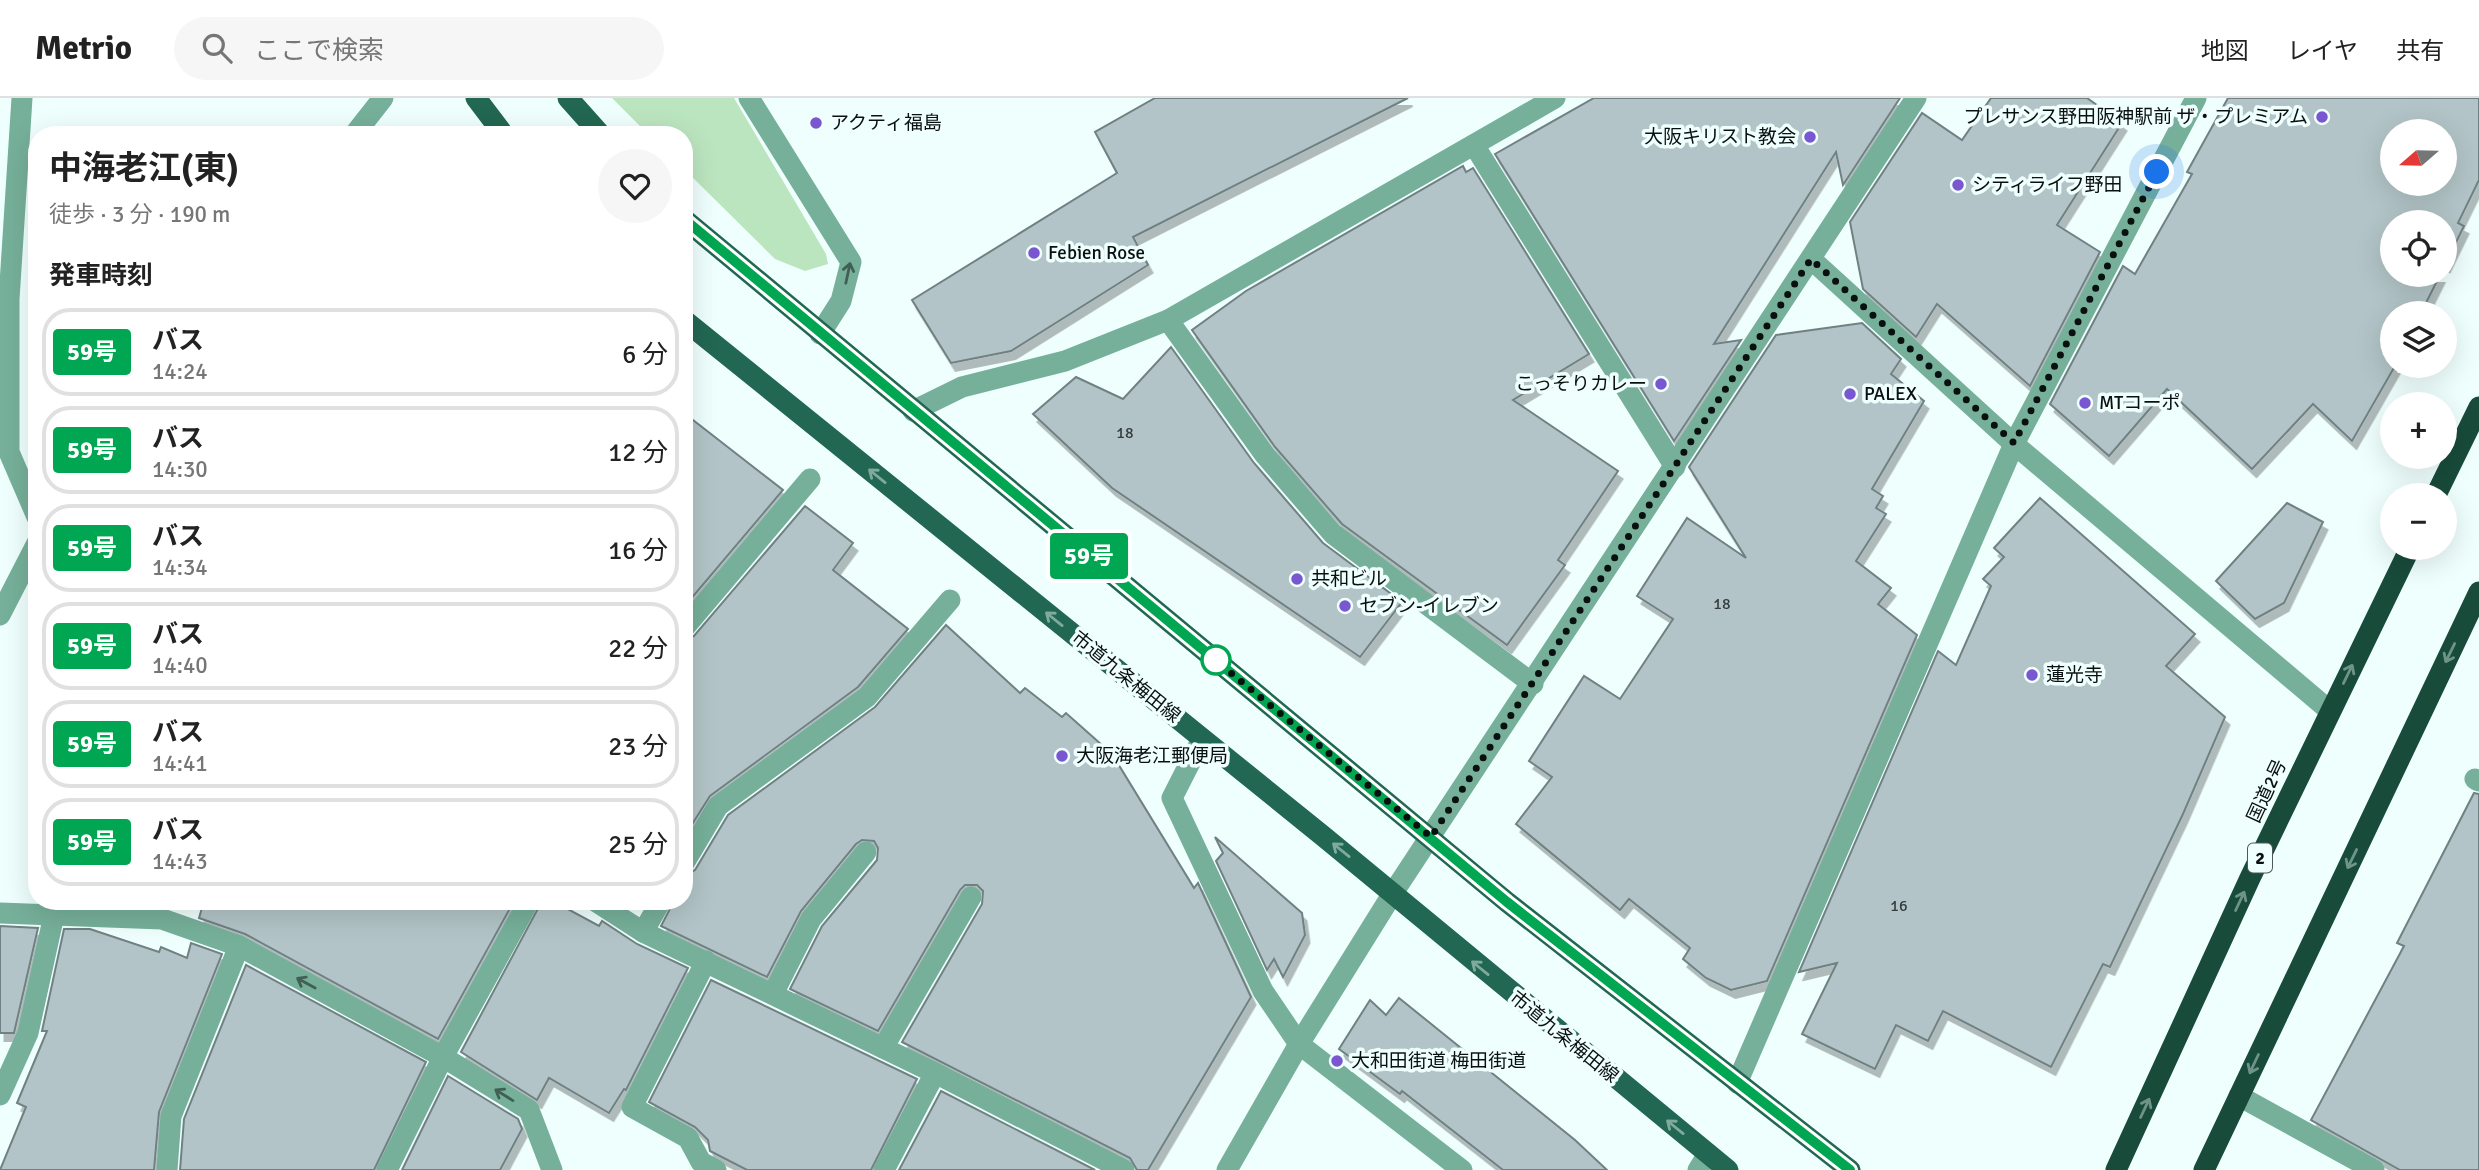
<!DOCTYPE html>
<html lang="ja">
<head>
<meta charset="utf-8">
<style>
	body { margin:0; font-family:Signika,"Noto Sans JP",sans-serif; background:#f6f6f6; color:#222; height:100vh; display:flex; flex-direction:column; font-size:26px; white-space:nowrap }
	* { box-sizing:border-box; margin:0 }
	p { font-size:23px; color:#767676 }
	.icon { flex:none; width:38px; height:38px; fill:none; stroke:currentColor; stroke-width:2; stroke-linecap:round; stroke-linejoin:round }
	.map { position:relative; flex:1; overflow:hidden }
	.sheet { position:absolute; left:28px; top:28px; width:665px; height:784px; display:flex; flex-direction:column; background:#fff; border-radius:28px; box-shadow:0 7px 28px #0002 }
	.sheet>* { flex:none }
	.badge { padding:0 14px; border-radius:5px; font-size:24px; line-height:46px }
	.needle { width:46px; rotate:250deg }
	.tools { position:absolute; left:2380px; top:21px; display:grid; gap:14px }
	.tools a { display:grid; place-items:center; width:77px; height:77px; border-radius:50%; background:#fff; box-shadow:0 7px 28px #0002; font-size:35px }
	.you { position:absolute; width:35px; height:35px; margin:-18px; border:5px solid #fff; border-radius:50%; background:#1a73e8; box-shadow:0 0 0 10px #1a73e833 }
	.map>.badge { position:absolute; translate:-50% -50%; box-shadow:0 0 0 4px #fff }
	h2 { padding:0 21px; font-size:26px; line-height:63px }
	.round { display:grid; place-items:center; flex:none; width:74px; height:74px; border-radius:37px; background:#f6f6f6 }
	.overview { display:flex; align-items:center; justify-content:space-between; height:119px; padding:0 21px }
	h1 { font-size:33px; font-weight:700; line-height:52px }
	ul { padding:0; list-style:none }
	li { display:flex; align-items:center; gap:21px; height:88px; margin:0 14px 10px; padding:0 7px; border:4px solid #e0e0e0; border-radius:28px }
	li div { flex:1 }
	li b { display:block; font-size:26px }
	li em { font-style:normal }
	li .badge { min-width:77px; font-weight:700; text-align:center }
	header { display:flex; align-items:center; gap:42px; box-sizing:border-box; height:98px; padding:0 35px; background:#fff; border-bottom:2px solid #e0e0e0 }
	header strong { font-size:33px }
	nav { display:flex; gap:38px; margin-inline-start:auto; font-size:24px }
	.search { width:490px; height:63px; background:#f6f6f6; display:flex; align-items:center; gap:18px; box-sizing:border-box; padding:0 24px; border-radius:38px; color:#767676; font-size:26px }
	.map>svg:first-child { display:block }
</style>
</head>
<body>
<header>
<strong>Metrio</strong>
<div class="search"><svg class="icon" aria-label="search" viewBox="0 0 24 24"><circle cx="10" cy="10" r="6"/><path d="M15 15l6 6"/></svg>ここで検索</div>
<nav><a>地図</a><a>レイヤ</a><a>共有</a></nav>
</header>
<div class="map">
<svg width="2479" height="1072" viewBox="0 0 2479 1072">
	<defs>
		<filter id="shadow"><feDropShadow dx="4.5" dy="8" stdDeviation="0" flood-color="#0004"/></filter>
	</defs>
	<rect width="100%" height="100%" fill="#effffd"/>
	<polygon fill="#bbe5bf" points="612,0 734,0 826,156 828,166 805,173 775,161 684,71 684,37 649,37"/>
	<g fill="#b2c4c7" stroke="#708184" stroke-width="2" fill-rule="evenodd" filter="url(#shadow)">
		<polygon points="1155,0 1408,0 1133,139 1148,167 1011,253 951,265 912,202 1117,75 1095,34"/>
		<polygon points="1594,0 1900,0 1843,87 1836,54 1714,246 1741,242 1674,343 1495,56"/>
		<polygon points="1991,0 2087,0 2122,25 2057,127 2100,154 2030,288 1937,206 1916,239 1863,191 1850,124 1922,15 1962,42"/>
		<path d="M2228 0H2479V82L2458 125 2464 128 2445 167V124H2392V177H2440L2421 215H2392V268H2395L2352 343 2313 306 2252 371 2167 291 2109 358 2050 306 2123 168 2135 176 2192 76 2187 74ZM2392 33H2445V86H2392Z"/>
		<polygon points="1463,68 1466,74 1473,70 1589,256 1513,302 1618,373 1558,462 1565,467 1507,547 1342,426 1275,349 1192,232 1246,193"/>
		<polygon points="1862,225 1901,261 1891,276 1924,303 1872,391 1883,398 1876,410 1886,416 1856,463 1891,490 1878,506 1917,537 1767,883 1731,892 1706,880 1683,861 1690,850 1629,801 1620,812 1516,726 1552,679 1529,663 1584,578 1620,601 1673,521 1637,498 1687,420 1746,460 1689,369 1776,237"/>
		<polygon points="1171,249 1254,365 1323,445 1402,504 1360,559 1112,390 1033,316 1076,279 1123,301"/>
		<polygon points="684,315 783,392 684,509"/>
		<polygon points="2040,400 2195,536 2166,568 2225,619 2183,716 2110,869 2103,866 2051,969 1943,913 1928,943 1896,927 1875,971 1802,936 1837,865 1799,874 1938,553 1956,567 1991,488 1983,481 2004,459 1994,450"/>
		<polygon points="2287,405 2323,424 2284,505 2255,521 2216,483"/>
		<polygon points="805,408 853,445 833,472 908,531 858,589 710,698 684,739 684,543 694,538"/>
		<polygon points="946,527 1020,595 1025,590 1062,619 1066,615 1112,656 1194,790 1198,785 1251,899 1148,1072 1137,1072 1130,1060 902,944 982,806 983,793 977,787 965,787 960,792 878,933 790,891 822,828 877,762 878,750 874,743 862,742 856,746 801,813 767,879 661,828 674,803 684,803 684,778 695,772 728,717 875,609"/>
		<polygon points="2474,695 2479,696 2479,1072 2400,1072 2311,1022 2404,848 2397,845"/>
		<polygon points="1215,739 1302,815 1305,837 1283,879 1274,861 1267,872 1216,763 1223,755"/>
		<polygon points="204,803 514,803 438,941 245,836 199,820"/>
		<polygon points="542,803 553,803 599,828 602,823 637,846 688,870 626,992 624,991 609,1015 549,980 537,1002 461,954"/>
		<polygon points="0,828 38,830 14,935 0,935"/>
		<polygon points="64,831 90,831 159,854 161,849 187,860 191,845 222,856 159,1014 154,1072 0,1072 26,1009 17,1005 47,933 42,933"/>
		<polygon points="246,867 426,964 374,1072 180,1072 184,1021"/>
		<polygon points="711,882 917,981 871,1072 747,1072 710,1053 708,1042 695,1029 649,1004"/>
		<polygon points="1399,900 1575,1042 1607,1072 1503,1072 1402,993 1400,996 1339,951 1370,902 1386,917"/>
		<polygon points="448,978 518,1021 522,1031 500,1072 402,1072"/>
		<polygon points="941,993 1095,1072 899,1072"/>
	</g>
	<g fill="none" stroke-linecap="round" stroke-linejoin="round">
		<g stroke="#76b09a" stroke-width="21">
			<polyline points="22,0 9,201 9,354 37,419"/>
			<polyline points="749,0 851,164 841,203 820,236"/>
			<polyline points="354,37 383,0"/>
			<polyline points="1474,47 1675,369"/>
			<polyline points="1811,161 2014,346 2330,613"/>
			<polyline points="1168,222 1265,357 1333,436 1533,586"/>
			<polyline points="913,313 962,289 1065,263 1168,222 1555,0"/>
			<polyline points="0,517 37,445"/>
			<polyline points="684,530 810,381"/>
			<polyline points="1202,641 1172,700 1263,893 1299,946 1462,1072"/>
			<polyline points="2475,681 2479,683"/>
			<polyline points="684,765 718,708 867,599 950,502"/>
			<polyline points="595,803 643,834 935,975 1124,1072"/>
			<polyline points="0,815 162,821 239,848 443,959 529,1012 552,1072"/>
			<polyline points="643,834 661,803"/>
			<polyline points="706,863 632,1009 688,1040 701,1064 716,1072"/>
			<polyline points="773,896 811,821 866,754"/>
			<polyline points="883,950 971,799"/>
			<polyline points="1737,985 2014,346 2196,0"/>
			<polyline points="0,997 28,935 54,817"/>
			<polyline points="2239,998 2374,1072"/>
			<polyline points="167,1072 171,1018 239,848"/>
			<polyline points="387,1072 443,959 529,803"/>
			<polyline points="884,1072 935,975"/>
			<polyline points="1227,1072 1299,946 1393,795 1916,0"/>
			<polyline points="1698,1072 1708,1056"/>
		</g>
		<g stroke="#226751" stroke-width="21">
			<polyline points="476,0 504,37"/>
			<polyline points="568,0 601,37"/>
			<polyline points="684,121 1507,804 1850,1072"/>
			<polyline points="684,222 1323,738 1728,1072"/>
		</g>
		<g stroke="#184b3a" stroke-width="21">
			<polyline points="2436,397 2479,309"/>
			<polyline points="2116,1072 2250,780 2410,450"/>
			<polyline points="2204,1072 2479,494"/>
		</g>
	</g>
	<defs><path id="oneway-shaft" d="M-6 0H5M1.5-3L5.5 0L1.5 3" fill="none" stroke-width="1.6" stroke-linecap="round" stroke-linejoin="round" transform="scale(1.75)"/></defs>
	<g stroke="#406055">
		<use href="#oneway-shaft" transform="translate(848 175) rotate(-78)"/>
		<use href="#oneway-shaft" transform="translate(306 885) rotate(-151)"/>
		<use href="#oneway-shaft" transform="translate(504 997) rotate(-148)"/>
	</g>
	<g stroke="#7eab9e">
		<use href="#oneway-shaft" transform="translate(877 378) rotate(-141)"/>
		<use href="#oneway-shaft" transform="translate(1054 521) rotate(-141)"/>
		<use href="#oneway-shaft" transform="translate(1341 752) rotate(-141)"/>
		<use href="#oneway-shaft" transform="translate(1480 870) rotate(-141)"/>
		<use href="#oneway-shaft" transform="translate(1675 1029) rotate(-141)"/>
	</g>
	<g stroke="#6e9388">
		<use href="#oneway-shaft" transform="translate(2450 555) rotate(116)"/>
		<use href="#oneway-shaft" transform="translate(2348 576) rotate(-64)"/>
		<use href="#oneway-shaft" transform="translate(2352 761) rotate(116)"/>
		<use href="#oneway-shaft" transform="translate(2240 803) rotate(-65)"/>
		<use href="#oneway-shaft" transform="translate(2254 966) rotate(115)"/>
		<use href="#oneway-shaft" transform="translate(2145 1010) rotate(-65)"/>
	</g>
	<g fill="none" stroke-linecap="round" stroke-linejoin="round">
		<defs>
			<polyline id="line" points="684,121 1507,804 1850,1072"/>
		</defs>
		<use href="#line" stroke="#fff" stroke-width="16"/>
		<use href="#line" stroke="#00a651" stroke-width="10"/>
		<polyline stroke="#0a1010" stroke-width="7" stroke-dasharray="0 12.6" points="1216,562 1209,557 1431,739 1811,161 2014,345 2157,74"/>
	</g>
	<g fill="#7957d1" stroke="#effffd" stroke-width="2.5">
		<circle cx="2322" cy="19" r="7"/>
		<circle cx="816" cy="25" r="7"/>
		<circle cx="1810" cy="39" r="7"/>
		<circle cx="1958" cy="87" r="7"/>
		<circle cx="1034" cy="155" r="7"/>
		<circle cx="1661" cy="286" r="7"/>
		<circle cx="1850" cy="296" r="7"/>
		<circle cx="2085" cy="305" r="7"/>
		<circle cx="1297" cy="481" r="7"/>
		<circle cx="1345" cy="508" r="7"/>
		<circle cx="2032" cy="577" r="7"/>
		<circle cx="1062" cy="658" r="7"/>
		<circle cx="1337" cy="963" r="7"/>
	</g>
	<circle fill="#fff" stroke="#00a651" stroke-width="3.5" cx="1216" cy="562" r="14"/>
	<g text-anchor="middle" dominant-baseline="central" stroke-width="7" stroke-linejoin="round" paint-order="stroke">
		<g font-size="16" fill="#343d3e">
			<text x="1125" y="335">18</text>
			<text x="1722" y="506">18</text>
			<text x="1899" y="808">16</text>
		</g>
		<rect fill="#effffd" stroke="#4f5857" stroke-width="2" x="2248" y="745.5" width="24" height="29" rx="5"/>
		<g font-size="18" font-weight="bold" fill="#0a1010">
			<text x="2260" y="760">2</text>
		</g>
		<g font-size="19" fill="#0a1010" stroke="#effffd" text-anchor="start">
			<text x="2308" y="19" text-anchor="end">プレサンス野田阪神駅前 ザ・プレミアム</text>
			<text x="830" y="25">アクティ福島</text>
			<text x="1796" y="39" text-anchor="end">大阪キリスト教会</text>
			<text x="1972" y="87">シティライフ野田</text>
			<text x="1048" y="155">Febien Rose</text>
			<text x="1647" y="286" text-anchor="end">こっそりカレー</text>
			<text x="1864" y="296">PALEX</text>
			<text x="2099" y="305">MTコーポ</text>
			<text x="1311" y="481">共和ビル</text>
			<text x="1359" y="508">セブン-イレブン</text>
			<text x="2046" y="577">蓮光寺</text>
			<text x="1076" y="658">大阪海老江郵便局</text>
			<text x="1351" y="963">大和田街道 梅田街道</text>
		</g>
		<g font-size="19" fill="#0a1010" stroke="#effffd">
			<text transform="translate(1126 579) rotate(39)">市道九条梅田線</text>
			<text transform="translate(2267 693) rotate(-65)">国道2号</text>
			<text transform="translate(1564 939) rotate(39)">市道九条梅田線</text>
		</g>
	</g>
</svg>
<div class="tools">
<a><svg class="needle" viewBox="-14 -14 28 28"><path d="M0-13l5 13h-10z" fill="#e53935"/><path d="M0 13l5-13h-10z" fill="#767676"/></svg></a>
<a><svg class="icon" aria-label="locate" viewBox="0 0 24 24"><circle cx="12" cy="12" r="6"/><path d="M12 2v4M12 18v4M2 12h4M18 12h4"/></svg></a>
<a><svg class="icon" aria-label="layers" viewBox="0 0 24 24"><path d="M12 4l9 5-9 5-9-5zM3 14l9 5 9-5"/></svg></a>
<a>+</a>
<a>−</a>
</div>
<div class="you" style="left:2157px;top:74px"></div>
<b class="badge" style="left:1089px;top:458px;background:#00a651;color:#fff">59号</b>
<section class="sheet">
<div class="overview"><div><h1>中海老江(東)</h1><p>徒歩 · 3 分 · 190 m</p></div><a class="round"><svg class="icon" aria-label="heart" viewBox="0 0 24 24"><path d="M12 20l-8-8c-3-5 5-10 8-4 3-6 11-1 8 4z"/></svg></a></div>
<h2>発車時刻</h2>
<ul>
<li><span class="badge" style="background:#00a651;color:#fff">59号</span><div><b>バス</b><p>14:24</p></div><em>6 分</em></li>
<li><span class="badge" style="background:#00a651;color:#fff">59号</span><div><b>バス</b><p>14:30</p></div><em>12 分</em></li>
<li><span class="badge" style="background:#00a651;color:#fff">59号</span><div><b>バス</b><p>14:34</p></div><em>16 分</em></li>
<li><span class="badge" style="background:#00a651;color:#fff">59号</span><div><b>バス</b><p>14:40</p></div><em>22 分</em></li>
<li><span class="badge" style="background:#00a651;color:#fff">59号</span><div><b>バス</b><p>14:41</p></div><em>23 分</em></li>
<li><span class="badge" style="background:#00a651;color:#fff">59号</span><div><b>バス</b><p>14:43</p></div><em>25 分</em></li>
</ul>
</section>
</div>
</body>
</html>
